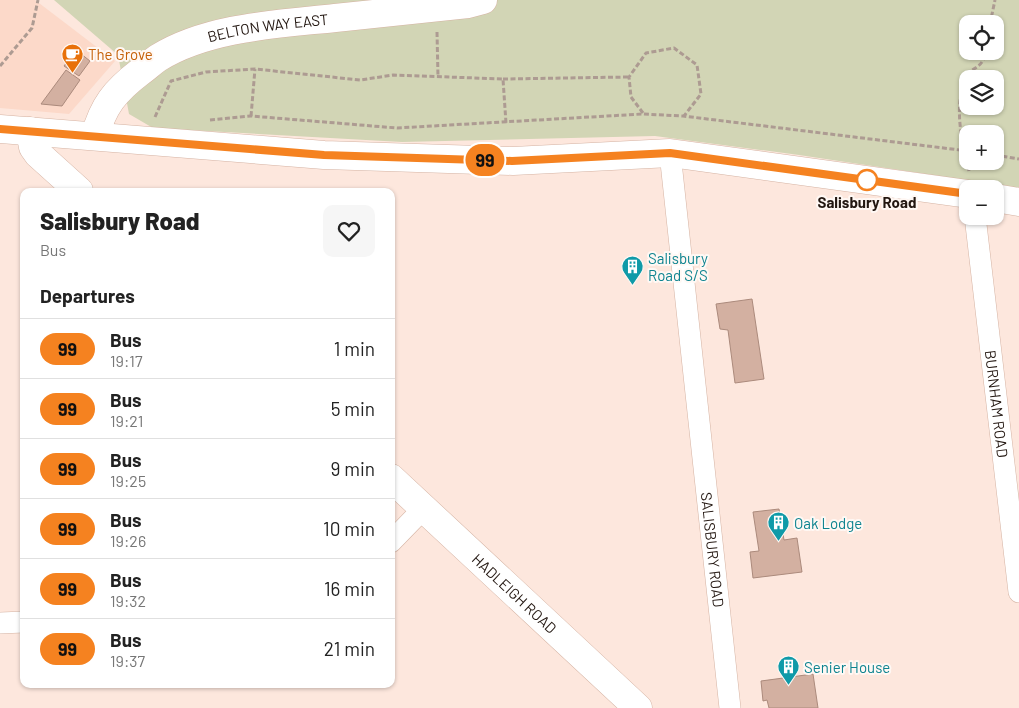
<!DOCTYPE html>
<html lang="en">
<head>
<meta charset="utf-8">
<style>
	body { margin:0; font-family:Barlow,sans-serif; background:#f6f6f6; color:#222; height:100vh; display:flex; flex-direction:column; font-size:19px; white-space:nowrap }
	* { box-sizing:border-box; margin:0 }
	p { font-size:16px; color:#767676 }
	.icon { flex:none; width:28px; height:28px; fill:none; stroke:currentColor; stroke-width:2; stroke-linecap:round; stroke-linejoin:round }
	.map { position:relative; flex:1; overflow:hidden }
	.details { position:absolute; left:20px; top:188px; width:375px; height:500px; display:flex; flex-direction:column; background:#fff; border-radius:10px; box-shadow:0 1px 4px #0004 }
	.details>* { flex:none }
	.badge { padding:0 10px; border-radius:16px; font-size:18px; line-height:32px }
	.controls { position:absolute; left:959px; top:15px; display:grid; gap:10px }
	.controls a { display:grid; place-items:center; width:45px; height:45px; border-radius:10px; background:#fff; box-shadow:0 1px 4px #0004; font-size:25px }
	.map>.badge { position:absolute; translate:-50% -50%; box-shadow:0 0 0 2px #fff }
	h2 { padding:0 20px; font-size:19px; line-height:45px }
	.round { display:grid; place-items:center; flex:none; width:52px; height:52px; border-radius:10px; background:#f6f6f6 }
	.head { display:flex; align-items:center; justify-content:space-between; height:85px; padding:0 20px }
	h1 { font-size:24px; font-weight:800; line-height:38px }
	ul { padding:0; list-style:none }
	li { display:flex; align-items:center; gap:15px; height:60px; padding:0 20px; border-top:1px solid #e0e0e0 }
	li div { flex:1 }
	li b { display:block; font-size:19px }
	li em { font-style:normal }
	li .badge { min-width:55px; font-weight:700; text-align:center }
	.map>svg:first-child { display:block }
</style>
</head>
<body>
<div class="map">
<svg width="1019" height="708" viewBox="0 0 1019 708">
	<rect width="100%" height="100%" fill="#fde7dd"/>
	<polygon fill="#fcd9c9" points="0,0 35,0 115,61 69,114 0,108"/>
	<path fill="#d2d5b5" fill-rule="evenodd" d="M54 0H1019V188L799 155 655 136 402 142 153 128 129 114 118 55ZM968 24H995V51H968ZM968 79H995V106H968ZM968 134H995V161H968Z"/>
	<g fill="#d3b0a1" stroke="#ab8a7c">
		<polygon points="76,50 90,61 79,76 64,66"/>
		<polygon points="66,70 80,80 62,106 41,104"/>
		<polygon points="752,299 764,379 735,383 728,330 720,329 716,304"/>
		<polygon points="779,509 784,540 797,538 802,572 753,578 750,552 759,551 753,512"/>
		<polygon points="813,674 818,708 769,708 767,700 763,701 761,681"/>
	</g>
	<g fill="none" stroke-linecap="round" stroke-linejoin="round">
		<defs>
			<g id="street">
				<path id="s1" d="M670 153 730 708"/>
				<path id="s2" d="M975 216 1019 592"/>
				<polyline points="391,542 424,508"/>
				<polyline points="0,623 24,622"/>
			</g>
			<g id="secondary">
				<polyline points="0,129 324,155 513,161 670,153 968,194"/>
				<polyline points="30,131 33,147 38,154 79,191"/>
				<path id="s3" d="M95 136C103 106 115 91 140 72 146 68 152 62 158 58 208 27 278 24 335 18 380 13 424 9 468 4L483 0"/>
				<polyline points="995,198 1019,202"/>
				<path id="s4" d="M391 478 638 708"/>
			</g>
		</defs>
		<use href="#street" stroke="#d5b3a3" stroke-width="22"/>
		<use href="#secondary" stroke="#d5b3a3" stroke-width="29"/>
		<g stroke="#ad9b92" stroke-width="3" stroke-dasharray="5 2.5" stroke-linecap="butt">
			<polyline points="990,24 995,0"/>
			<polyline points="437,32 438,77"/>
			<polyline points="0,66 32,28 38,0"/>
			<polyline points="503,79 629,77"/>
			<polyline points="643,113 631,97 629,77 646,53 674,48 697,65 701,94 684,116"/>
			<polyline points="251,116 255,69"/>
			<polyline points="155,117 171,81 206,72 255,69 360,80 393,75 503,79 506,123"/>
			<polyline points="210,120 251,116 397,128 643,114 683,116 968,151"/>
			<polyline points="995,155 1019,159"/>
			<path d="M969 171C962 141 952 104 968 75 971 69 978 68 982 62 984 60 985 54 986 51"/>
		</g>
		<use href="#street" stroke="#fff" stroke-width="21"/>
		<use href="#secondary" stroke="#fff" stroke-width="28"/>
	</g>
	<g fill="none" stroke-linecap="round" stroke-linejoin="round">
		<defs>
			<polyline id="line" points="0,129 324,155 512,161 670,153 968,194"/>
		</defs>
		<use href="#line" stroke="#fff" stroke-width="11"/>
		<use href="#line" stroke="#f58220" stroke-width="8"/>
	</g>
	<defs>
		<symbol id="cafe-pin" viewBox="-11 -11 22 30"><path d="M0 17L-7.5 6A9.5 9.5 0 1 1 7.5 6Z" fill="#e8710a" stroke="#fff8f4"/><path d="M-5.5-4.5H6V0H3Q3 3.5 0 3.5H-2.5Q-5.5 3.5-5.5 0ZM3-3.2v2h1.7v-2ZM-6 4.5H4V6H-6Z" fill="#fff"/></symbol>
		<symbol id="building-pin" viewBox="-11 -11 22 30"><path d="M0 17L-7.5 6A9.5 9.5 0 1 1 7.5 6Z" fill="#0f9aa8" stroke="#fff8f4"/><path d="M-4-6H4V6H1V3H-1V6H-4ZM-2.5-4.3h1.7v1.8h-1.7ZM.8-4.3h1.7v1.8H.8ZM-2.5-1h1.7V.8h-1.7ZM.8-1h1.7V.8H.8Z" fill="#fff"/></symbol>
	</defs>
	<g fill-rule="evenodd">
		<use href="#cafe-pin" x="60" y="42" width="25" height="34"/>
		<use href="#building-pin" x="620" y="254" width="25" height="34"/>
		<use href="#building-pin" x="766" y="510" width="25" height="34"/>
		<use href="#building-pin" x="776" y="654" width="25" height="34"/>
	</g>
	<circle fill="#fff" stroke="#f58220" stroke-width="2.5" cx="867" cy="180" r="10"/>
	<g text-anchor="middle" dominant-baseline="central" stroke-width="4" stroke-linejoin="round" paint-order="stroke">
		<g font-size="15" fill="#231711" stroke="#fff8f4">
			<text stroke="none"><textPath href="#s3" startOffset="218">BELTON WAY EAST</textPath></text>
			<text stroke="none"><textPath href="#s2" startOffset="189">BURNHAM ROAD</textPath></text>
			<text stroke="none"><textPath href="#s1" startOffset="399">SALISBURY ROAD</textPath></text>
			<text stroke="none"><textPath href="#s4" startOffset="169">HADLEIGH ROAD</textPath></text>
		</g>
		<g font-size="15" fill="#c56008" stroke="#fff8f4" text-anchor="start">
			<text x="88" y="54">The Grove</text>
		</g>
		<g font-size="15" font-weight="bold" fill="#231711" stroke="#fff8f4">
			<text x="867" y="202">Salisbury Road</text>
		</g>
		<g font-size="15" fill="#0d838f" stroke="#fff8f4" text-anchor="start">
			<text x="648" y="258">Salisbury<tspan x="648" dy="17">Road S/S</tspan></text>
			<text x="794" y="523">Oak Lodge</text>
			<text x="804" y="667">Senier House</text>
		</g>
	</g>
</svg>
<div class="controls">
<a><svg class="icon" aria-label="locate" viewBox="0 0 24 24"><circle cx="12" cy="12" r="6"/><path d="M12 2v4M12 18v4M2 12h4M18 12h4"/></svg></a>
<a><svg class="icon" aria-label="layers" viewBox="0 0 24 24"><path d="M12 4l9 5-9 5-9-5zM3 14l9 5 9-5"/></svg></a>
<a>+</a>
<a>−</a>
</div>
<b class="badge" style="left:485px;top:160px;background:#f58220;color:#111">99</b>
<section class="details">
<div class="head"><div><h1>Salisbury Road</h1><p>Bus</p></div><a class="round"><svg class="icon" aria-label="heart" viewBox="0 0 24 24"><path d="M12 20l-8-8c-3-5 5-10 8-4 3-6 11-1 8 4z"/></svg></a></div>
<h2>Departures</h2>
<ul>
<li><span class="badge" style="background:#f58220;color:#111">99</span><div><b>Bus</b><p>19:17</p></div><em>1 min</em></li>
<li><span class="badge" style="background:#f58220;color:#111">99</span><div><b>Bus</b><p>19:21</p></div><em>5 min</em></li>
<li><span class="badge" style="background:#f58220;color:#111">99</span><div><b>Bus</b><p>19:25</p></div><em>9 min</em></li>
<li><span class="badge" style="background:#f58220;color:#111">99</span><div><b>Bus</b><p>19:26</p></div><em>10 min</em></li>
<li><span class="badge" style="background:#f58220;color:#111">99</span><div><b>Bus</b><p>19:32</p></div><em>16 min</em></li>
<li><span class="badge" style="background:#f58220;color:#111">99</span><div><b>Bus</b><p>19:37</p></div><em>21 min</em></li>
</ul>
</section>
</div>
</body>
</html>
